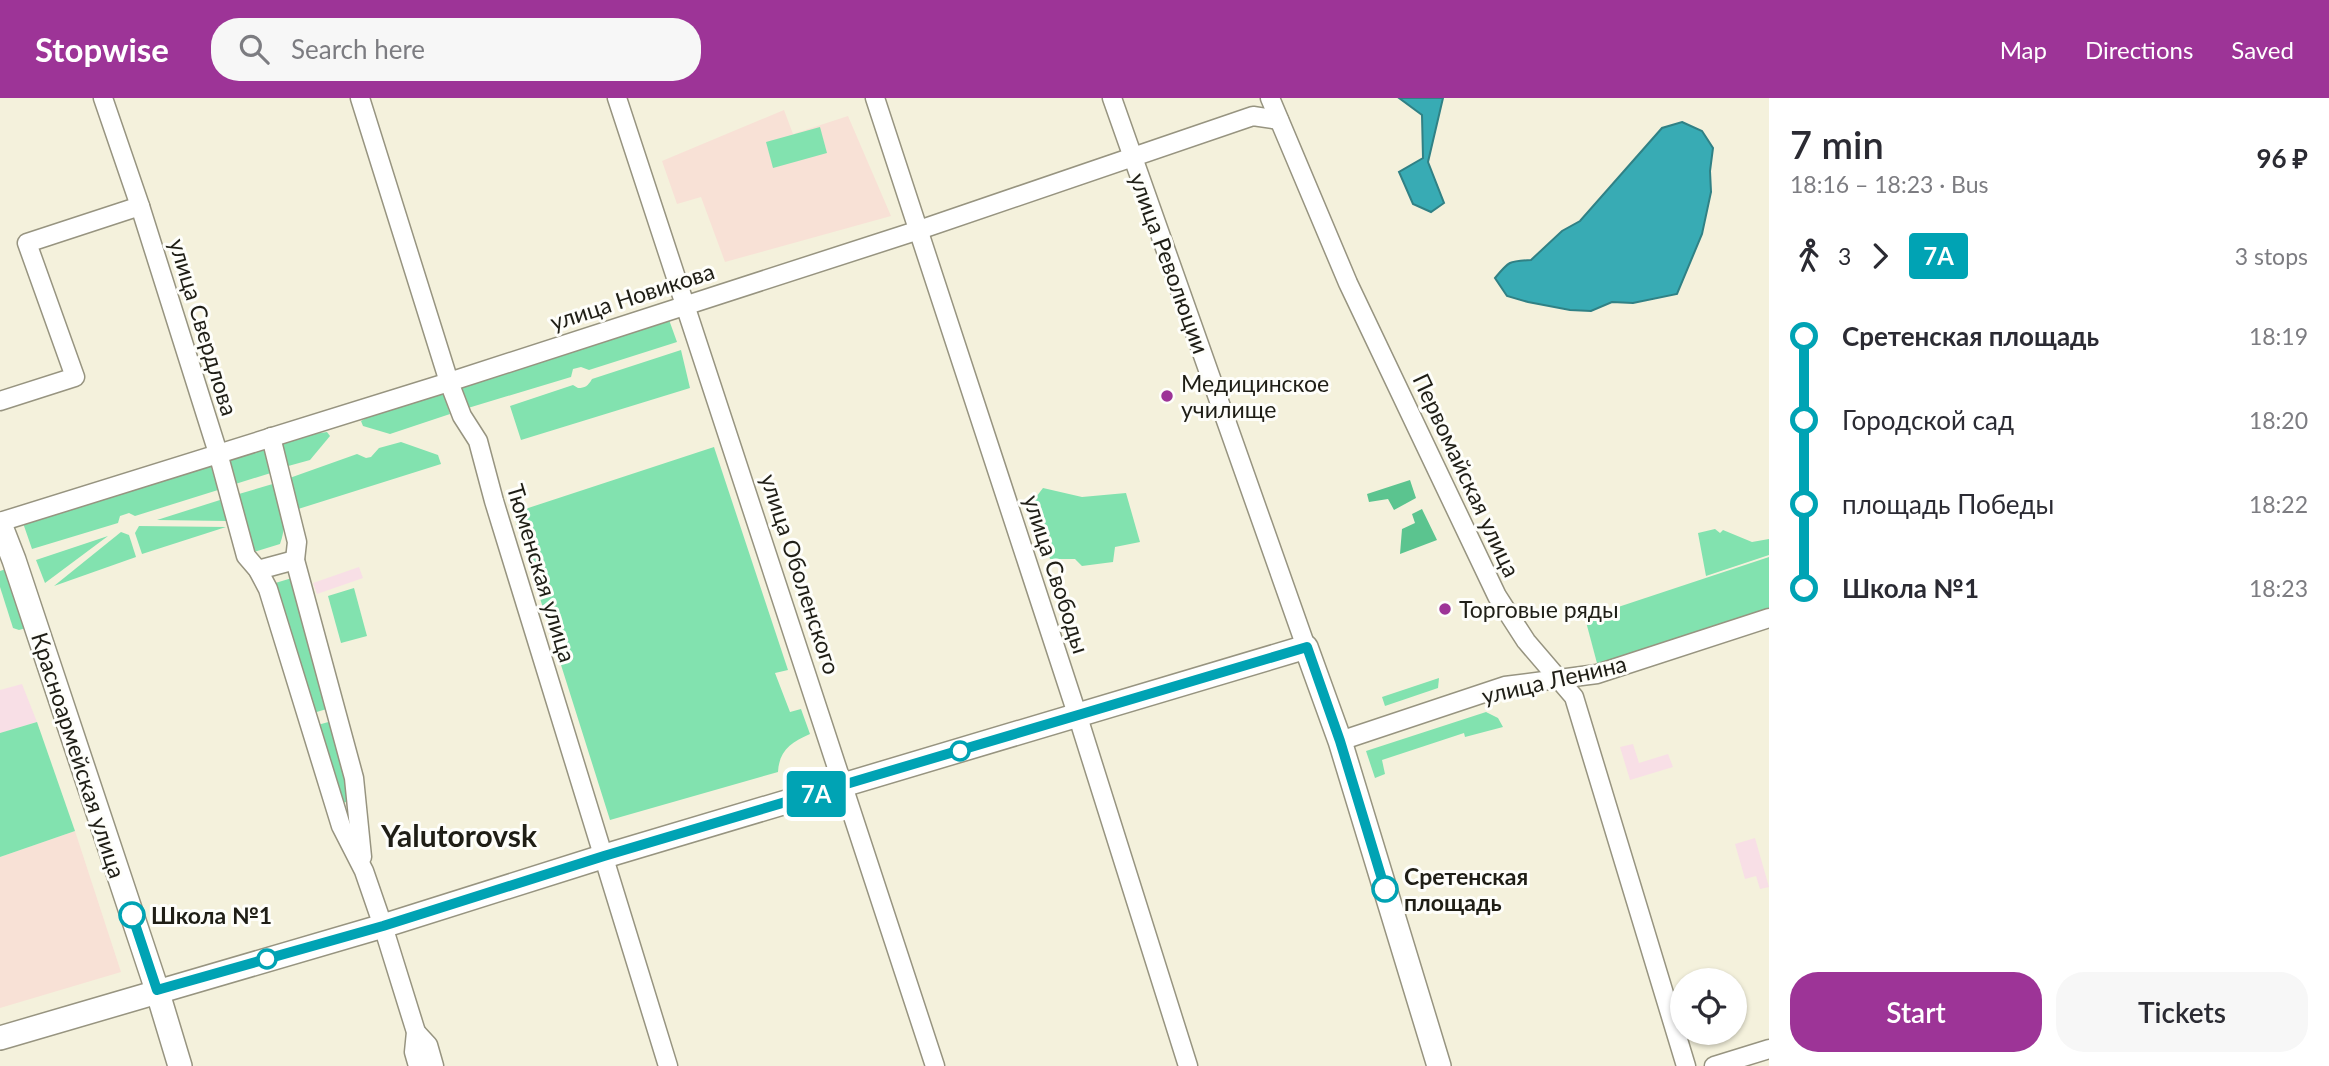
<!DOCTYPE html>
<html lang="en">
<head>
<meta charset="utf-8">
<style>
	body { margin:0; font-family:Lato,sans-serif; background:#f7f7f7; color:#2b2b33; height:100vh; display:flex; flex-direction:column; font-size:26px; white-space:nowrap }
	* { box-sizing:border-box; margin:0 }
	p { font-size:23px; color:#7c7c81 }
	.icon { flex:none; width:38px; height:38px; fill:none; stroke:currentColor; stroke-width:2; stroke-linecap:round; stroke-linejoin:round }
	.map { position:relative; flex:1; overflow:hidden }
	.details { display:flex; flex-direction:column; background:#fff; width:560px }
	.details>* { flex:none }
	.badge { padding:0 14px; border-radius:5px; font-size:24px; line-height:46px }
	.fabs { position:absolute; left:1670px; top:870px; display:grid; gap:14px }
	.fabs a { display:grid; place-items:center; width:77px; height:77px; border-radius:50%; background:#fff; box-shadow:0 2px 5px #0004; font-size:35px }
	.map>.badge { position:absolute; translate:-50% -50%; box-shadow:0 0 0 4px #fff }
	.legs { display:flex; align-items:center; gap:10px; height:77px; padding:0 21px; font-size:23px }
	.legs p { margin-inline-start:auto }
	.summary { display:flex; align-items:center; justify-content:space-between; height:119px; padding:0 21px }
	h1 { font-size:38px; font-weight:600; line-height:52px }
	.action { display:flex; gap:14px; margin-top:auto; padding:14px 21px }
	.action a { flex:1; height:80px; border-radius:28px; background:#9d3497; color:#fff; font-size:28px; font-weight:600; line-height:80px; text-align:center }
	.action a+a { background:#f7f7f7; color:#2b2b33 }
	ul { padding:0 21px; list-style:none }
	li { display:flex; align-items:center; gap:24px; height:84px; font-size:26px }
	li i { display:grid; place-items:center; width:10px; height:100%; margin:0 9px; background:currentColor }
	li i::after { content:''; width:18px; height:18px; margin:-9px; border:5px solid; border-radius:50%; background:#fff }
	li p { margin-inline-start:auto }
	li:first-child i { background:linear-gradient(#0000 50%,currentColor 0) }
	li:last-child i { background:linear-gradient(currentColor 50%,#0000 0) }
	header { display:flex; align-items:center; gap:42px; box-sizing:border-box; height:98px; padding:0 35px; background:#9d3497; color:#fff }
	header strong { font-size:33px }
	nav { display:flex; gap:38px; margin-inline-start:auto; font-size:24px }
	.search { width:490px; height:63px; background:#f7f7f7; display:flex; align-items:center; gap:18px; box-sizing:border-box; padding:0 24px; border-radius:28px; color:#7c7c81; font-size:26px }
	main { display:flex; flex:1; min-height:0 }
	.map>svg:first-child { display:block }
</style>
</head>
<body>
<header>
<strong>Stopwise</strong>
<div class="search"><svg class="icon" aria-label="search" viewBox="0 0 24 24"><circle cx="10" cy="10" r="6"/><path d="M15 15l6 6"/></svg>Search here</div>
<nav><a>Map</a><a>Directions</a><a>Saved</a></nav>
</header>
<main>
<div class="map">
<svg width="1769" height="968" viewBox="0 0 1769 968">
	<rect width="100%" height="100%" fill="#f4f1dc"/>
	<g fill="#f8dfe6">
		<polygon points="359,469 363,480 317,496 313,485"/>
		<polygon points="22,586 37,624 0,635 0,592"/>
		<polygon points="1633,646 1639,665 1668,656 1673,669 1630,682 1620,649"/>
		<polygon points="1755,740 1769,789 1760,791 1756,778 1745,781 1735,746"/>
	</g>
	<g fill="#f8e1d6">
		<polygon points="784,12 793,36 848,18 891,118 725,164 701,99 677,106 662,63"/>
		<polygon points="75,733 121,874 0,910 0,759"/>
	</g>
	<g fill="#82e2af">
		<polygon points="820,29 827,55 773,70 766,44"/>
		<polygon points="668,219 677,244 589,272 581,269 573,271 571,279 468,310 462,290 465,285"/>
		<path d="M681 252 690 290 521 342 510 308 573 287 578 290C585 290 588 288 592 281Z"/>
		<polygon points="442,292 450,316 390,336 363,328 361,323 384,310"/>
		<polygon points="327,334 330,338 310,362 281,370 275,347 293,339"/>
		<polygon points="401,344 438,357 441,366 295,412 284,382 357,356 366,360 371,359 379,350"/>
		<polygon points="263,349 268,353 274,374 229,388 223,361"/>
		<path d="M714 349 788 572 775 575 790 614 801 611 810 636C791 644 779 653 778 674L610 722 513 415Z"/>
		<polygon points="210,365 218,392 135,418 129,415 120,418 118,425 32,451 23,425"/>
		<path d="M276 385C282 406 288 425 280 446L251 455 232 398Z"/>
		<polygon points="1043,390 1082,399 1126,395 1140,444 1115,449 1113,464 1082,468 1075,461 1050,461 1033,403"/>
		<polygon points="220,402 227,423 157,422"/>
		<polygon points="139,428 226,429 142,456 135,435"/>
		<polygon points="1715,431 1720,435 1723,432 1752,444 1769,441 1769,457 1706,478 1698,435"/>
		<polygon points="121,434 129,437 136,459 54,488"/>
		<polygon points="108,438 45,485 36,462"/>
		<polygon points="1769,459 1769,513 1598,569 1585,520"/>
		<polygon points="6,471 26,530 19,532 13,530 0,489 0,473"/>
		<polygon points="292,480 330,610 310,616 272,486"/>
		<polygon points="354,490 367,538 341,545 328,498"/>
		<polygon points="1439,580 1438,590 1385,608 1382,599"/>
		<polygon points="1486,614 1498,620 1503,629 1465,639 1464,635 1382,662 1385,676 1375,680 1366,653"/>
		<polygon points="332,623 353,702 339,706 314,628"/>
		<polygon points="37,624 75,733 0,759 0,635"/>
	</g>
	<g fill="#5bc48f">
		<polygon points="1410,382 1416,400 1394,412 1388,401 1369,404 1367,396"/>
		<polygon points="1422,411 1437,442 1400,456 1402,431 1415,425 1412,416"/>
	</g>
	<g fill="#38abb4" stroke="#308185" stroke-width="2">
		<polygon points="1399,0 1443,0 1428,64 1444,105 1431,114 1413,106 1399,74 1423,60 1422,17"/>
		<path d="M1682 24 1702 33 1713 50 1710 73 1711 94 1702 136 1677 196 1633 205 1612 204 1591 213 1570 212 1528 204 1507 198 1495 180C1509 163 1509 163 1531 162L1562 133 1580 123 1662 30Z"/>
	</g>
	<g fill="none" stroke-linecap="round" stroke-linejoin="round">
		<defs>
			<g id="minor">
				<polyline points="103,0 140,108 218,355 246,458 258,472 268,491 341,728 364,773 383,828 416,934 414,954 418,968"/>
				<polyline points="360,0 449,284 462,318 478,343 494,403 668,968"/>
				<polyline points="617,0 935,968"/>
				<polyline points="875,0 1078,619 1188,968"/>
				<polyline points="1112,0 1306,549"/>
				<polyline points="1270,0 1348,185 1497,498 1526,543 1574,599 1686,968"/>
				<polyline points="0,303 75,279 27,145 140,108"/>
				<polyline points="271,339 297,444 295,462 354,680 362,759"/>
				<polyline points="0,424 449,284 919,132 1253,18 1279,22"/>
				<polyline points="258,472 295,462"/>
				<polyline points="1340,643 1505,588 1597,576 1769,520"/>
				<polyline points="416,934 428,947 434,968"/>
				<polyline points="1714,968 1769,951"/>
			</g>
			<g id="major">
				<polyline points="0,426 14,462 157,892 180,968"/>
				<polyline points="0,940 383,828 605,758 1306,549 1340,643 1439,968"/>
			</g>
		</defs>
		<use href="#minor" stroke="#979480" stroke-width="21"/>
		<use href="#major" stroke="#979480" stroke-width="26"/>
		<use href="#minor" stroke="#fff" stroke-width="18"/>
		<use href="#major" stroke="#fff" stroke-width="23"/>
	</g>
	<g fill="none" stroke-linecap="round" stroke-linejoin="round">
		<defs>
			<polyline id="line-1" points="132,817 157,892 383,828 604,758 1307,549 1340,643 1385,791"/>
		</defs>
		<use href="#line-1" stroke="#fff" stroke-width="16"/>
		<use href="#line-1" stroke="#00a3b4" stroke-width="10"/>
	</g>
	<g fill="#9d3497" stroke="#fefefa" stroke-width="2.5">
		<circle cx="1167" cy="298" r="7"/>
		<circle cx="1445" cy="511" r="7"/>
	</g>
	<g fill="#fff" stroke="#00a3b4" stroke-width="3.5">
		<circle cx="960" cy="653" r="9"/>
		<circle cx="1385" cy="791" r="12"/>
		<circle cx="132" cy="817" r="12"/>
		<circle cx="267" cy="861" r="9"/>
	</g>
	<g text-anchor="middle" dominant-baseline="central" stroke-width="6" stroke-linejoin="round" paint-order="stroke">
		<g font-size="23" fill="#1f1e16" stroke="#fefefa">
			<text transform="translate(1170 165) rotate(70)">улица Революции</text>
			<text transform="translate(632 198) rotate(-18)">улица Новикова</text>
			<text transform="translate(204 229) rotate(73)">улица Свердлова</text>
			<text transform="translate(1467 377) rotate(65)">Первомайская улица</text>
			<text transform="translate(542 475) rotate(73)">Тюменская улица</text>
			<text transform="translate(801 476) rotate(72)">улица Оболенского</text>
			<text transform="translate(1057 476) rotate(72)">улица Свободы</text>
			<text transform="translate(1554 581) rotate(-13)">улица Ленина</text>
			<text transform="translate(79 657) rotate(72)">Красноармейская улица</text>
		</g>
		<g font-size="23" fill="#1f1e16" stroke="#fefefa" text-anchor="start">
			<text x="1181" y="285">Медицинское<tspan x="1181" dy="26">училище</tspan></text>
			<text x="1459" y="511">Торговые ряды</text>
		</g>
		<g font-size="23" font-weight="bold" fill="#1f1e16" stroke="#fefefa" text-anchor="start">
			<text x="1404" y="778">Сретенская<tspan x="1404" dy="26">площадь</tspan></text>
			<text x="151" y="817">Школа №1</text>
		</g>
		<g font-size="30" font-weight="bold" fill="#1f1e16" stroke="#fefefa">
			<text x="459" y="737">Yalutorovsk</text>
		</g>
	</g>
</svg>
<div class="fabs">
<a><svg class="icon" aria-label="locate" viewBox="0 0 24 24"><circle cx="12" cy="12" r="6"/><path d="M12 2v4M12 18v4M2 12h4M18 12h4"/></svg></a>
</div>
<b class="badge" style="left:816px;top:696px;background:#00a3b4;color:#fff">7А</b>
</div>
<section class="details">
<div class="summary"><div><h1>7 min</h1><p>18:16 – 18:23 · Bus</p></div><b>96 ₽</b></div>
<div class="legs"><svg class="icon" aria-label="walk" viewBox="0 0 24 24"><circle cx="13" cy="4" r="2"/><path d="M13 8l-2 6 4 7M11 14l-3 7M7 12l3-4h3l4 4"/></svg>3<svg class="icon" aria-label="forward" viewBox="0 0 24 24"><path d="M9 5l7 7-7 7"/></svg><b class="badge" style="background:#00a3b4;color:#fff">7А</b><p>3 stops</p></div>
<ul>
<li><i style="color:#00a3b4"></i><b>Сретенская площадь</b><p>18:19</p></li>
<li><i style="color:#00a3b4"></i><span>Городской сад</span><p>18:20</p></li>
<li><i style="color:#00a3b4"></i><span>площадь Победы</span><p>18:22</p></li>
<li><i style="color:#00a3b4"></i><b>Школа №1</b><p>18:23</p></li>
</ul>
<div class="action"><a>Start</a><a>Tickets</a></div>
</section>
</main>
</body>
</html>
